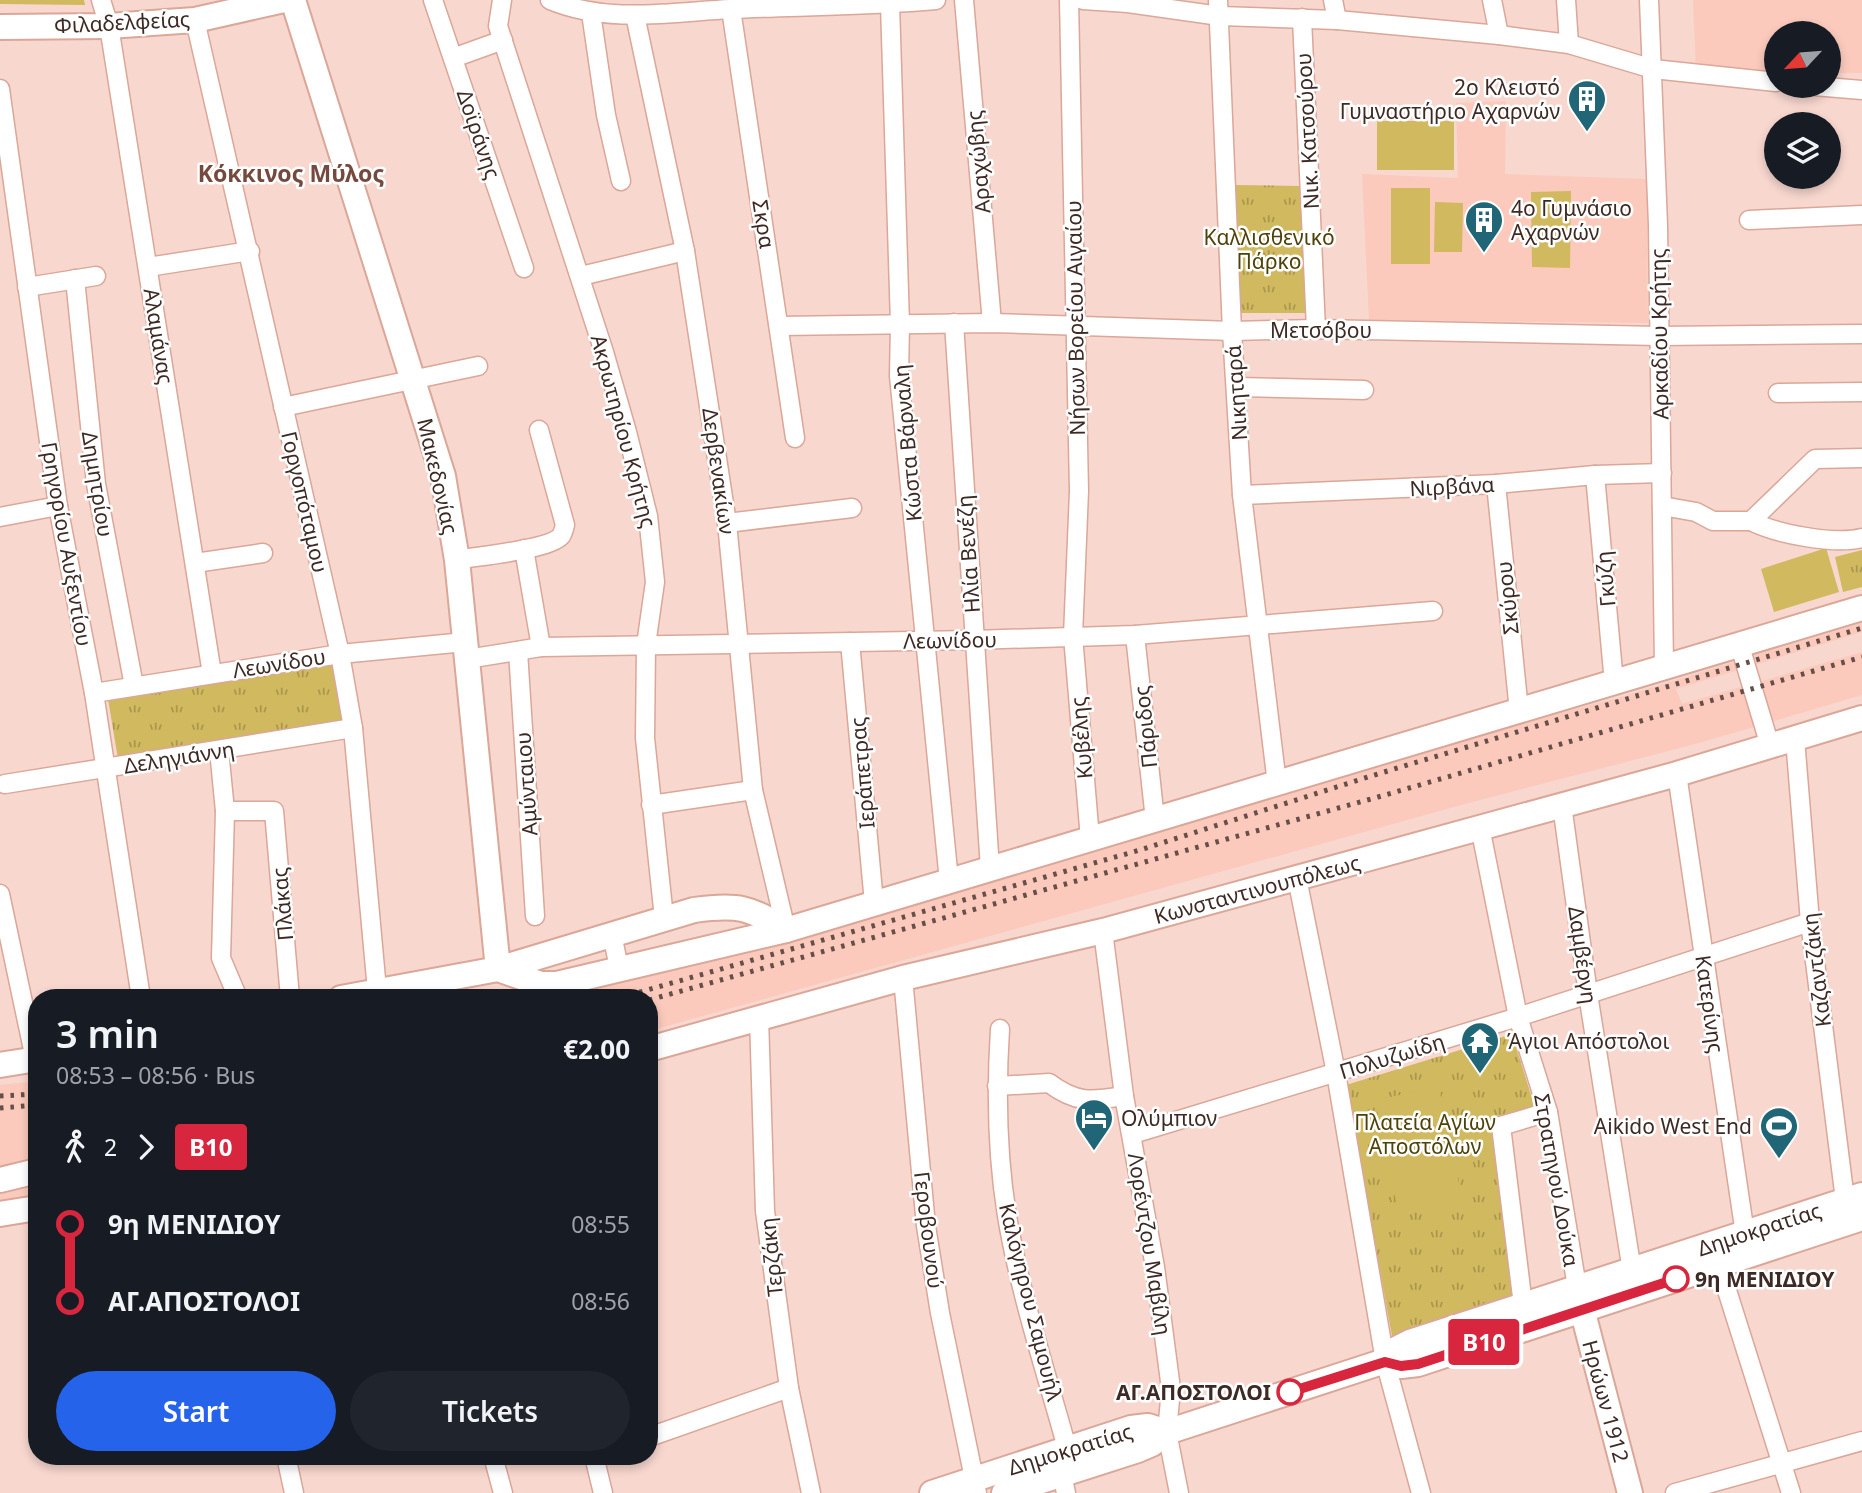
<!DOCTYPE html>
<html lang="en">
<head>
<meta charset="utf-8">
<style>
	body { margin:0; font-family:"Noto Sans",sans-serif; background:#20242c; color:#f1f3f6; height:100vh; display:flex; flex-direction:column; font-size:26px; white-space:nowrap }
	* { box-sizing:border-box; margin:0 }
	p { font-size:23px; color:#9ea1a6 }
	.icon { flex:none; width:38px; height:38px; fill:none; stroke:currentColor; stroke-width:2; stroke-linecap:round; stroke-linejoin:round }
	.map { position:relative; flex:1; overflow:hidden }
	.sheet { position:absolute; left:28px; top:989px; width:630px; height:476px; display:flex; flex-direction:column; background:#171b24; border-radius:28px; box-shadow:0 4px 10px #0003 }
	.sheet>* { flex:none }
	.badge { padding:0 14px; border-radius:5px; font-size:24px; line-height:46px }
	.needle { width:46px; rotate:244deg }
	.controls { position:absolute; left:1764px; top:21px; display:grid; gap:14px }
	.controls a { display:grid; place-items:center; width:77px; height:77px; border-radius:50%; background:#171b24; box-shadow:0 4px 10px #0003; font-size:35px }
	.map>.badge { position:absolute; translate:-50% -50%; box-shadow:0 0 0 4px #fff }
	.legs { display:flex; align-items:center; gap:10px; height:77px; padding:0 28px; font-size:23px }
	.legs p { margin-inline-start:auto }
	.headline { display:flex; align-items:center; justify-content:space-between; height:119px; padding:0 28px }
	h1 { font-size:38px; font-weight:600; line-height:52px }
	.action { display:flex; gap:14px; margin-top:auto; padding:14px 28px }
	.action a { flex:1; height:80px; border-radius:42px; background:#2563eb; color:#fff; font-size:28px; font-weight:600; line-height:80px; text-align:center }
	.action a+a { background:#20242c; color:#f1f3f6 }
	ul { padding:0 28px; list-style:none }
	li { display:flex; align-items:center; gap:24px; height:77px; font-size:26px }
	li i { display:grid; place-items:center; width:10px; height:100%; margin:0 9px; background:currentColor }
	li i::after { content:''; width:18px; height:18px; margin:-9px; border:5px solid; border-radius:50%; background:#171b24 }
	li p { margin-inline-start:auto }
	li:first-child i { background:linear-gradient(#0000 50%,currentColor 0) }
	li:last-child i { background:linear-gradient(currentColor 50%,#0000 0) }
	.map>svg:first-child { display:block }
</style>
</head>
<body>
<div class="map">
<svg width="1862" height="1493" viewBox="0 0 1862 1493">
	<defs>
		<pattern id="park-tufts" width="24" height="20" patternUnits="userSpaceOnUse" patternTransform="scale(1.75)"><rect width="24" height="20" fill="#d0b95e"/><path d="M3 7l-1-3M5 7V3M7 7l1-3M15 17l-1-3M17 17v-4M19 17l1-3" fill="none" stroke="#aa974d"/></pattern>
	</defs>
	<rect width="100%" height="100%" fill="#f8d7cf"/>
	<g fill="#fbcabc">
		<polygon points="1693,0 1862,0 1862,73 1829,73 1829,33 1776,33 1776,72 1696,71"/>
		<polygon points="1506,101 1505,174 1647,179 1648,323 1369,320 1362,174 1458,178 1456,103"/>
		<polygon points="1862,622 1862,632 1676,689 1682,704 1862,652 1862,695 1699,743 1461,805 649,1031 649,998 558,998 656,974 780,940 1500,728 1618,698"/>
		<polygon points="37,1081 37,1193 0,1203 0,1085"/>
	</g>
	<g fill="url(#park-tufts)">
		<polygon points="0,0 84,0 85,5 0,4"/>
		<polygon points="1233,185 1301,186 1306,313 1237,313"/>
		<polygon points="1862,550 1862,587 1843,592 1835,557"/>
		<polygon points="334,662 344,722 118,759 108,699"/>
		<polygon points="1512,1034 1535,1108 1492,1117 1514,1297 1392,1336 1346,1085"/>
	</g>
	<g fill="#d0b95e">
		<rect x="1377" y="121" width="77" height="49"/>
		<rect x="1391" y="188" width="39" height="76"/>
		<polygon points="1571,191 1570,268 1532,267 1531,192"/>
		<polygon points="1435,202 1463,203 1462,252 1434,252"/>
		<polygon points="1826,548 1839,592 1774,612 1761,569"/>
		<polygon points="1439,1087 1462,1199 1398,1211 1375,1100"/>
	</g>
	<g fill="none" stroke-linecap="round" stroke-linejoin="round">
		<defs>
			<g id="street">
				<polyline points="101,0 109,26 212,674"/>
				<polyline points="433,0 524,268"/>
				<polyline points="502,0 498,26 604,352 627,432 648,516 655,582 646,645 645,738 664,918"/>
				<path d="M550 0C607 24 672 12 731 9 800 6 868 6 936 0"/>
				<polyline points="964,0 992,323"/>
				<polyline points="1069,0 1079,491 1073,636 1090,839"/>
				<polyline points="1083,0 1128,3 1220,16 1337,20 1499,35 1569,44 1653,69 1776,82"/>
				<polyline points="1218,0 1232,331 1242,495 1277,784"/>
				<polyline points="1333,0 1337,20"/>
				<polyline points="1492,0 1499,35"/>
				<polyline points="1566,0 1569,44"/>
				<polyline points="1649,0 1658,225 1664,668"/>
				<polyline points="890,4 900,324 899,376 949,881"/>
				<polyline points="731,9 795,438"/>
				<polyline points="591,13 606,115 621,181"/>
				<polyline points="635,15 685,251 727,523 753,790 786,930"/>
				<polyline points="1302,18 1316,329"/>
				<polyline points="195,20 340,654 353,728 377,990"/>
				<polyline points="453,58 503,40"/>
				<polyline points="1814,86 1862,90"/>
				<polyline points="0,89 58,506 94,693 141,998"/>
				<polyline points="1749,220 1862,215"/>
				<polyline points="148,267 250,251"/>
				<polyline points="581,276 685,251"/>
				<polyline points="75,279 96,484 134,686"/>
				<polyline points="27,287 96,276"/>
				<polyline points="954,323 990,869"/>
				<polyline points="780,326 992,323 1232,331 1316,329 1659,336 1862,334"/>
				<polyline points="1237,387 1364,390"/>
				<polyline points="1778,393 1862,392"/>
				<polyline points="283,407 478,366"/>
				<polyline points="1595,475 1614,683"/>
				<polyline points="1496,484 1519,711"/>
				<polyline points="1242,495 1496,484 1595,475 1662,473"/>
				<polyline points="1662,506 1696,512 1713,521 1751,521 1815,459 1862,458"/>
				<polyline points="0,517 58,506"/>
				<path d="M1751 521C1776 534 1835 545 1862 538"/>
				<polyline points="727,523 852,508"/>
				<polyline points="524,549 541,647"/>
				<path d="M457 560C477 556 549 550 561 536 563 533 564 529 565 525L539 430"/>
				<polyline points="195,563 263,553"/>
				<polyline points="1135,635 1155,820"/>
				<polyline points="850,642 874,903"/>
				<polyline points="1739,643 1770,746"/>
				<polyline points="518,651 535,916"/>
				<polyline points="467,659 541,647 973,640 1135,635 1433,611"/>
				<polyline points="94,693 340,654 465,642"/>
				<polyline points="1795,739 1810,922 1845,1200"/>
				<polyline points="219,750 225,811 221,958 238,998"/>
				<polyline points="1677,774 1745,1234"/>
				<polyline points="5,784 353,728"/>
				<polyline points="651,805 753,790"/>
				<polyline points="1562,805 1588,994 1632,1271"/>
				<polyline points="225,811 274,811 290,998"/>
				<polyline points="1480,827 1518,1017 1548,1112 1579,1299"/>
				<polyline points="1297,878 1336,1073 1385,1361 1421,1493"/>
				<polyline points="0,894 35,1059"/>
				<polyline points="1103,931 1124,1096 1155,1267 1171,1389 1167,1432 1179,1493"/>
				<polyline points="612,934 619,968"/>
				<polyline points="903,978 926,1226 940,1313 977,1493"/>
				<polyline points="759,1017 765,1211 789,1388 811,1493"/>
				<path d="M1000 1029C996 1091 997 1154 1007 1216 1020 1294 1046 1372 1067 1448"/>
				<path d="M997 1086 1049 1083C1077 1104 1092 1101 1124 1096"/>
				<polyline points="1133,1134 1518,1017 1810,922"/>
				<polyline points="1719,1265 1791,1493"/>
				<polyline points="1523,1305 1501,1126 1548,1112"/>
				<polyline points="649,1437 789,1388"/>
				<polyline points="286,1456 294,1493"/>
				<polyline points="493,1456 503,1493"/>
				<polyline points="594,1456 603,1493"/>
				<polyline points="1062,1474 1066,1493"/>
				<polyline points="1675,1493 1862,1441"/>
			</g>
			<g id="secondary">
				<polyline points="293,0 443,476 457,560 498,969"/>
				<polyline points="0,27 109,26 195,20 284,0"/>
				<polyline points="498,969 541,984 557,984 786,930 1862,608"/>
				<path d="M341 998 498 969 694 910C738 904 749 907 786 930"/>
				<polyline points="649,1049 903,978 1103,931 1677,774 1862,718"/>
				<polyline points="0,1065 37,1059"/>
				<polyline points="0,1180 37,1171"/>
				<polyline points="0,1214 37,1208"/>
				<polyline points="1582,1309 1630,1493"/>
				<polyline points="1385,1361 1401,1366 1418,1364 1862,1218"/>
				<polyline points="932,1493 1131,1428 1148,1426 1167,1432"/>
				<polyline points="1004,1493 1138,1450 1152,1444 1167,1432 1385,1361 1396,1349 1410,1342 1862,1195"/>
			</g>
		</defs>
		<use href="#street" stroke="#daa799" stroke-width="21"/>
		<use href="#secondary" stroke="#daa799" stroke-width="28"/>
		<use href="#street" stroke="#fff" stroke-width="18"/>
		<use href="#secondary" stroke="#fff" stroke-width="24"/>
		<g stroke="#664f49" stroke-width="5" stroke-dasharray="3.5 7" stroke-linecap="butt">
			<polyline points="619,998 1140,850 1371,776 1862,628"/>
			<polyline points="649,1000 1378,797 1862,657"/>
			<polyline points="0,1096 37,1094"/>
			<polyline points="0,1108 37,1105"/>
		</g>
	</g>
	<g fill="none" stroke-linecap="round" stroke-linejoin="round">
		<defs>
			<polyline id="line-1" points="1290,1392 1385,1362 1401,1366 1418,1364 1676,1279"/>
		</defs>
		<use href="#line-1" stroke="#fff" stroke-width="16"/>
		<use href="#line-1" stroke="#d7263d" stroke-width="10"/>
	</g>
	<defs>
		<symbol id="building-pin" viewBox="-11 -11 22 30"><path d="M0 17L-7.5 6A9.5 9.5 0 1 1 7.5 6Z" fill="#206676" stroke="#fff"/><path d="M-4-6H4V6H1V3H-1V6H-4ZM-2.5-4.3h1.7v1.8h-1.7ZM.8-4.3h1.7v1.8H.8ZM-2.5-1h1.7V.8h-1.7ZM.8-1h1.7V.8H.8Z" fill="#fff"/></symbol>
		<symbol id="temple-pin" viewBox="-11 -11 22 30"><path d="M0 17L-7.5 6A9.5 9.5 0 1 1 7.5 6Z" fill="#206676" stroke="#fff"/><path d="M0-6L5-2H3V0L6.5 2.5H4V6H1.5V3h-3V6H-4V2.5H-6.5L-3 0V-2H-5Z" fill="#fff"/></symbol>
		<symbol id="hotel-pin" viewBox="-11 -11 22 30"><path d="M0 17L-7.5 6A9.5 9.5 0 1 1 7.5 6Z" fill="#206676" stroke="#fff"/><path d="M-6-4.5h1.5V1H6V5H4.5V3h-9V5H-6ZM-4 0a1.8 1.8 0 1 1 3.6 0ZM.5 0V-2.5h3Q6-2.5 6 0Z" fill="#fff"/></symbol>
		<symbol id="stadium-pin" viewBox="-11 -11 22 30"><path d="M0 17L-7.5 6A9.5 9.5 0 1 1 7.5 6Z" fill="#206676" stroke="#fff"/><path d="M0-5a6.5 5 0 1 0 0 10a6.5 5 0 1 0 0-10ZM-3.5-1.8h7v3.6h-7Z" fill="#fff"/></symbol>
	</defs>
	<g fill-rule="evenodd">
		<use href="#building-pin" x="1565" y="77" width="44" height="60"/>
		<use href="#building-pin" x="1462" y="198" width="44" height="60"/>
		<use href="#temple-pin" x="1458" y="1019" width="44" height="60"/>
		<use href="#hotel-pin" x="1072" y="1096" width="44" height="60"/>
		<use href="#stadium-pin" x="1757" y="1104" width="44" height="60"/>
	</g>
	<g fill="#fff" stroke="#d7263d" stroke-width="3.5">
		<circle cx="1676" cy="1279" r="12"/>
		<circle cx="1290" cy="1392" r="12"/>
	</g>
	<g text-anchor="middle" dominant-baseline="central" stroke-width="5" stroke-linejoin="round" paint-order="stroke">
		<g font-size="21" fill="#3e2a24" stroke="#fff">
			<text transform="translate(122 22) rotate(-3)">Φιλαδελφείας</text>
			<text transform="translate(1307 131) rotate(-93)">Νικ. Κατσούρου</text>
			<text transform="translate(479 134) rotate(71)">Δοϊράνης</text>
			<text transform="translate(978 162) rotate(-95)">Αραχώβης</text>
			<text transform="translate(764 224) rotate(81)">Σκρα</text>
			<text transform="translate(1075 318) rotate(-91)">Νήσων Βορείου Αιγαίου</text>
			<text x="1321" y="330">Μετσόβου</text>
			<text transform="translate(1659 334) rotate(-91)">Αρκαδίου Κρήτης</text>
			<text transform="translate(159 336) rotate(81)">Αλαμάνας</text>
			<text transform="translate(1236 393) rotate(-94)">Νικηταρά</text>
			<text transform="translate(624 431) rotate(75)">Ακρωτηρίου Κρήτης</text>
			<text transform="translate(907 443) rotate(-95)">Κώστα Βάρναλη</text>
			<text transform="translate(719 471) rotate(82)">Δερβενακίων</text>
			<text transform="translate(438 476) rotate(77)">Μακεδονίας</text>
			<text transform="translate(98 484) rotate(81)">Δημητρίου</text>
			<text transform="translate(1452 486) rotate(-3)">Νιρβάνα</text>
			<text transform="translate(305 502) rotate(77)">Γοργοπόταμου</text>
			<text transform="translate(67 544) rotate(80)">Γρηγορίου Αυξεντίου</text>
			<text transform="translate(968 554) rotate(-94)">Ηλία Βενέζη</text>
			<text transform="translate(1605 579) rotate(-95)">Γκύζη</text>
			<text transform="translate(1507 598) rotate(-96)">Σκύρου</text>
			<text transform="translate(950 640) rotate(-1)">Λεωνίδου</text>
			<text transform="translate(279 663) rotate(-9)">Λεωνίδου</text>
			<text transform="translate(1145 727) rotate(-96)">Πάριδος</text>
			<text transform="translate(1081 738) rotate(-95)">Κυβέλης</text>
			<text transform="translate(179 757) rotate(-9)">Δεληγιάννη</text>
			<text transform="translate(862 773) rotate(-95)">Ιεράπετρας</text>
			<text transform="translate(526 784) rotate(-94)">Αμύνταιου</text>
			<text transform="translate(1257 889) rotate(-15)">Κωνσταντινουπόλεως</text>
			<text transform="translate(282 904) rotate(-95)">Πλάκας</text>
			<text transform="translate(1583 955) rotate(82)">Δαμβέργη</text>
			<text transform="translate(1816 970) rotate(-97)">Καζαντζάκη</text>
			<text transform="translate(1710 1004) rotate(82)">Κατερίνης</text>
			<text transform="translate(1392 1056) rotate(-17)">Πολυζωίδη</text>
			<text transform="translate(1557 1180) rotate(80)">Στρατηγού Δούκα</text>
			<text transform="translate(1759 1229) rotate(-18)">Δημοκρατίας</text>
			<text transform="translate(929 1230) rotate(83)">Γεροβουνού</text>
			<text transform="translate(1150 1244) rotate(81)">Λορέντζου Μαβίλη</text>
			<text transform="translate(771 1257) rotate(-96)">Τερζάκη</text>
			<text transform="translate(1031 1302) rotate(76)">Καλόγηρου Σαμουήλ</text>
			<text transform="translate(1606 1401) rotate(75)">Ηρώων 1912</text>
			<text transform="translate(1070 1449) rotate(-17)">Δημοκρατίας</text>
		</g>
		<g font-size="21" fill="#3e2a24" stroke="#fff" text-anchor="start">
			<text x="1560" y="87" text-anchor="end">2ο Κλειστό<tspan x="1560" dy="24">Γυμναστήριο Αχαρνών</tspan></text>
			<text x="1511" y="208">4ο Γυμνάσιο<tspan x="1511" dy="24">Αχαρνών</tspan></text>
			<text x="1507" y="1041">Άγιοι Απόστολοι</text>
			<text x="1121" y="1118">Ολύμπιον</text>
			<text x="1752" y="1126" text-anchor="end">Aikido West End</text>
		</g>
		<g font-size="21" fill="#4e4109" stroke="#fff">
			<text x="1269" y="237">Καλλισθενικό<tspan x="1269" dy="24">Πάρκο</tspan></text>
			<text x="1425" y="1122">Πλατεία Αγίων<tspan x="1425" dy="24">Αποστόλων</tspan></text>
		</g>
		<g font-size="21" font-weight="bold" fill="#3e2a24" stroke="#fff" text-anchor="start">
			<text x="1695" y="1279">9η ΜΕΝΙΔΙΟΥ</text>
			<text x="1271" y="1392" text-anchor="end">ΑΓ.ΑΠΟΣΤΟΛΟΙ</text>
		</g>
		<g font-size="23" font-weight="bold" fill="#76493e" stroke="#fff">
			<text x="291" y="173">Κόκκινος Μύλος</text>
		</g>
	</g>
</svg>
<div class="controls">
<a><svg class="needle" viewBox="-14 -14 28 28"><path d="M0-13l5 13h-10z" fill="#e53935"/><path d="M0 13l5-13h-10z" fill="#9ea1a6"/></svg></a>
<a><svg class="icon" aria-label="layers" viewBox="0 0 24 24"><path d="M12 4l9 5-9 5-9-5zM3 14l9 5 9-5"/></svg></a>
</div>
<b class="badge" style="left:1484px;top:1342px;background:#d7263d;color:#fff">Β10</b>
<section class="sheet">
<div class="headline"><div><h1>3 min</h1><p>08:53 – 08:56 · Bus</p></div><b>€2.00</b></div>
<div class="legs"><svg class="icon" aria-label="walk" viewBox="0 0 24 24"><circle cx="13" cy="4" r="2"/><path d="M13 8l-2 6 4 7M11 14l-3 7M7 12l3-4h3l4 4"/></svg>2<svg class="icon" aria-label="forward" viewBox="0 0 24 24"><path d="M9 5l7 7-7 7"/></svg><b class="badge" style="background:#d7263d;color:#fff">Β10</b></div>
<ul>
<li><i style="color:#d7263d"></i><b>9η ΜΕΝΙΔΙΟΥ</b><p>08:55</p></li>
<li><i style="color:#d7263d"></i><b>ΑΓ.ΑΠΟΣΤΟΛΟΙ</b><p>08:56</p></li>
</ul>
<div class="action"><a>Start</a><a>Tickets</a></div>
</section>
</div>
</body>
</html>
